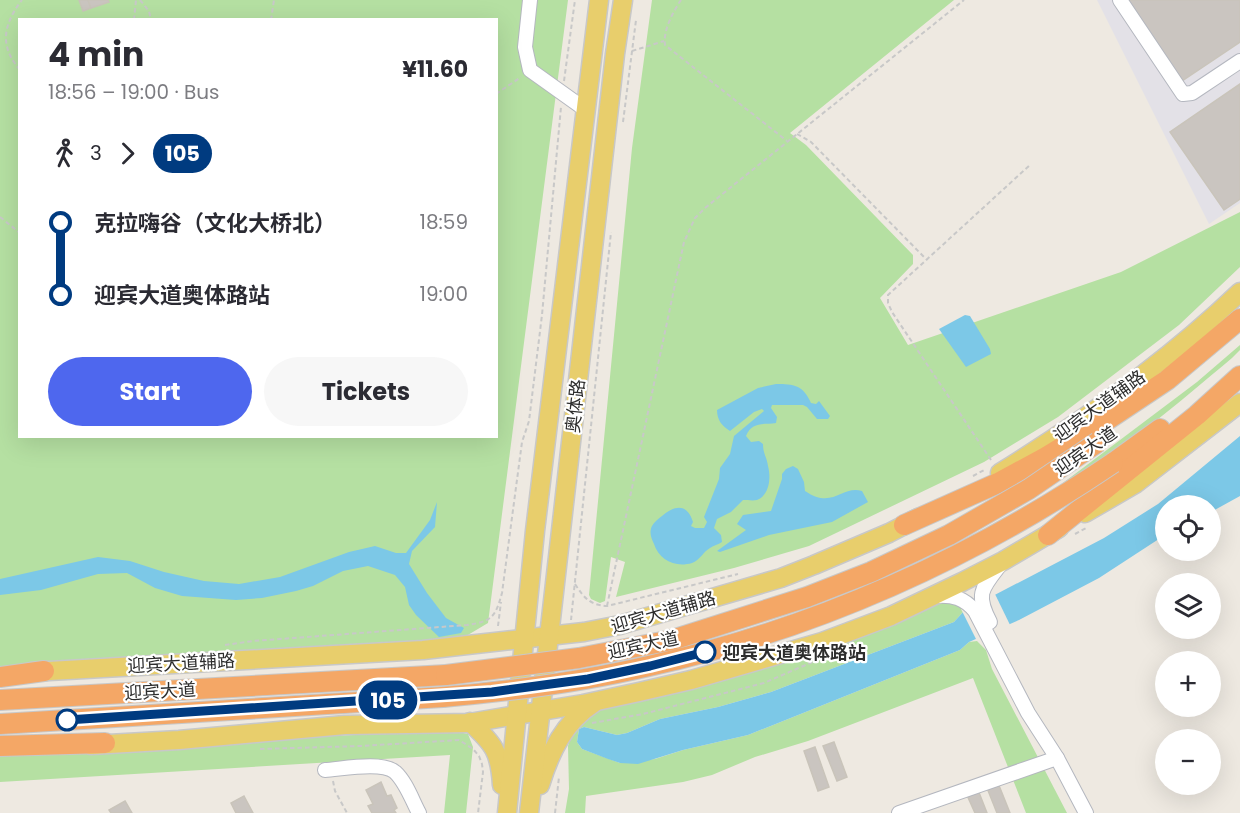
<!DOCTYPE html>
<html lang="en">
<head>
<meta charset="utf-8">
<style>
	body { margin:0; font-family:Poppins,"Noto Sans SC",sans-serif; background:#f7f7f7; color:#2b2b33; height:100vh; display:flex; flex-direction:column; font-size:22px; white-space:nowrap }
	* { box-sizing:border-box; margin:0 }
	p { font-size:20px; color:#7c7c81 }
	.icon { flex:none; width:33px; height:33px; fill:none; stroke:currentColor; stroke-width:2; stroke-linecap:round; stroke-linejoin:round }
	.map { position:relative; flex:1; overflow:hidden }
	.side { position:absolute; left:18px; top:18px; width:480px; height:420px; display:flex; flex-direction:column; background:#fff; border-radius:0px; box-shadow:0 6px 24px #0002 }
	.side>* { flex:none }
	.badge { padding:0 12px; border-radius:20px; font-size:21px; line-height:39px }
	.fabs { position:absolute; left:1155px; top:495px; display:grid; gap:12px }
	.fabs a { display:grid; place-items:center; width:66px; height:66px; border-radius:50%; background:#fff; box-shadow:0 6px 24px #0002; font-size:30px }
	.map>.badge { position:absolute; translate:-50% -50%; box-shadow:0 0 0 3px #fff }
	.legs { display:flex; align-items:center; gap:9px; height:66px; padding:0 30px; font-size:20px }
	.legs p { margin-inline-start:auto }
	.headline { display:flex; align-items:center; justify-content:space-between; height:102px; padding:0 30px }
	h1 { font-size:33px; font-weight:700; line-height:45px }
	.action { display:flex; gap:12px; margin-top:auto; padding:12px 30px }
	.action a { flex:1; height:69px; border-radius:36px; background:#4e67ee; color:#fff; font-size:24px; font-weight:700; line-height:69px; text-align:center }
	.action a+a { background:#f7f7f7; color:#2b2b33 }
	ul { padding:0 30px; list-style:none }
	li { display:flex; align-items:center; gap:21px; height:72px; font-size:22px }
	li i { display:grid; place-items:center; width:9px; height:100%; margin:0 8px; background:currentColor }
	li i::after { content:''; width:15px; height:15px; margin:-8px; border:4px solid; border-radius:50%; background:#fff }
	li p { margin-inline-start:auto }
	li:first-child i { background:linear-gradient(#0000 50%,currentColor 0) }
	li:last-child i { background:linear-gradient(currentColor 50%,#0000 0) }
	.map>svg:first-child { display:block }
</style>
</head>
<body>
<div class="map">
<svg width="1240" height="813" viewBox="0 0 1240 813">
	<rect width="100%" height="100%" fill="#eee9e1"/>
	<polygon fill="#e3e1e7" points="1097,0 1240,0 1240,203 1209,224"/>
	<g fill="#b5e0a2" fill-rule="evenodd">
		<path d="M0 0H568L488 623 436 654 0 678ZM20 20H496V436H20Z"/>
		<polygon points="652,0 954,0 790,133 806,145 913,255 913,264 880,298 908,345 1121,272 1240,212 1240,267 1179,325 1058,417 984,462 809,546 734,568 616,597 625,562 611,557 605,601 600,603 591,599 589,595 632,148"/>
		<path d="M1240 345V350L1232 358C1177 404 1121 453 1059 486L1197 382Z"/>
		<polygon points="957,596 964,611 954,622 771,692 718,707 660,719 627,733 617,735 584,727 579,729 577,742 582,749 620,763 655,759 683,750 748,735 960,650 969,642 977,641 986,650 992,669 1067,813 1026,813 973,678 808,741 755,757 712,775 683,782 586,796 585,813 565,813 569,789 568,746 571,735 606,700"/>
		<polygon points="454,731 468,734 473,747 466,813 444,813 450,755 0,782 0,749"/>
	</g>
	<g fill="#7cc8e7">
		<polygon points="965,315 970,316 990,349 991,354 966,367 939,329"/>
		<path d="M776 384C794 384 803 385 811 403L816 404 819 401 830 416 828 419H817L807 407 803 405H772L771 408 777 417 776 423C764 425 752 421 746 436L751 442 759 441 763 444C763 454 767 457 768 466 771 477 770 495 757 500 753 501 747 500 743 500L731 512 717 519 714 528 721 535 722 542C718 545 714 545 710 548 703 552 700 560 692 563 675 568 659 560 654 544 651 538 649 532 652 526 654 522 658 519 662 516 675 505 687 503 693 522L691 526 695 528H704L707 522 704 517 719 479 720 468 730 454 734 436 764 411 762 409 754 412 730 431C722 426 717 420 717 410L758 388Z"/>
		<polygon points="1240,436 1240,496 1211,512 1210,506 1166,506 1165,535 1099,578 1019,620 969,642 960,650 748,735 683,750 638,764 620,763 608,759 582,749 577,742 579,729 584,727 617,735 627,733 660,719 718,707 771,692 954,622 964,611 1104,538 1158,504"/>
		<path d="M793 466 798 469 804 482 805 491C833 510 842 485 862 491L868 502 832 522 769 535 720 552 717 551 746 530 737 524 743 515 771 511 782 479V474L786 469Z"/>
		<polygon points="437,502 435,527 412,551 409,564 427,593 446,618 464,628 461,633 439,637 416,615 409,605 405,587 395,575 368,566 343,571 313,586 296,591 262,598 236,600 182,596 155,588 127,573 98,574 41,590 0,595 0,579 98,557 130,561 164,572 204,581 239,584 280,577 349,552 375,546 396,553 406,553 430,520"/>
	</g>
	<polygon fill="#eee9e1" points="994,592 1011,627 977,641 961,609"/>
	<g fill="#cac5c0" stroke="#c9c4ba" stroke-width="1.5">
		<polygon points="79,0 88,0 91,8 83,11"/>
		<polygon points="88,0 108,0 109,2 91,8"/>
		<polygon points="1127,0 1240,0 1240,42 1182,81"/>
		<polygon points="1240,84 1240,199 1224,210 1170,132"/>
		<polygon points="834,742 847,777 837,781 823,746"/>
		<polygon points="815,747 829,787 818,791 804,751"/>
		<polygon points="381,782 387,796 391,795 397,808 394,810 396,813 372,813 368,806 373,804 366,790"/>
		<polygon points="998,783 1010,813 997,813 987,788"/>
		<polygon points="978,790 987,813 975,813 967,795"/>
		<polygon points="244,796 253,813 236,813 231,803"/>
		<polygon points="125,801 132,813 111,813 109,810"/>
	</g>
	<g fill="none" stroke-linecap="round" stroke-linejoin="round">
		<defs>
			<g id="minor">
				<polyline points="530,0 525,47 530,70 586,110"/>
				<polyline points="1120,0 1183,94 1192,93 1240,61"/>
				<path d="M937 596C953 595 964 598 975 611L1028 713 1057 758 1086 813"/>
				<path d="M990 622C975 594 982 588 1000 565"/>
				<path d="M325 770C342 769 382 761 395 772 406 782 412 800 419 813"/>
				<polyline points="899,813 1057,758"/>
			</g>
			<g id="major">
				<path d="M1000 473C1085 420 1167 362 1240 292"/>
				<polyline points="1085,513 1135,484 1240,403"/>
				<polyline points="31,672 423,650 584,632 620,625 781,578 814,565 889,533 918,518"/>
				<path d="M470 722C494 744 500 752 502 785"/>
				<polyline points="91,745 179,740 345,725 469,723 583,704 639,692 691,680 822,642 891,616 962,582 1003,561 1059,528"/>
				<path d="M540 785C550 752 564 722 594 703"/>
				<polyline points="507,813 535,531 599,0"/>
				<polyline points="529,813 615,54 623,0"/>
			</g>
			<g id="highway">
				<polyline points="1113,463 1160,429"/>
				<polyline points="904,525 998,483 1046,457 1110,418 1167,380 1240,319"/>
				<polyline points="1048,535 1197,415 1240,376"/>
				<polyline points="0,677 44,671"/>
				<polyline points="0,700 446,675"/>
				<polyline points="0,724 443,697"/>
				<polyline points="0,746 105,743"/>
			</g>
		</defs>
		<use href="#minor" stroke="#b4b7bf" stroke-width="16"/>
		<use href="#major" stroke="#c8c8c8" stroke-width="21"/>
		<use href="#highway" stroke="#c8c8c8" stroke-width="22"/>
		<g stroke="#c8c8c8" stroke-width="2" stroke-dasharray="4.5 3" stroke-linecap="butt">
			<polyline points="140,0 149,11 151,20"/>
			<path d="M681 0C673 12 663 30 665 45L787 141"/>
			<polyline points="134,20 136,0"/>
			<polyline points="271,20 274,0"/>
			<polyline points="632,51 664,41"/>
			<path d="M20 70C0 47 2 26 22 0"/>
			<polyline points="564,81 575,0"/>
			<polyline points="496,94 521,77"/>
			<polyline points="623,122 636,20"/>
			<polyline points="797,134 811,142 926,259"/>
			<polyline points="0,217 20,233"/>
			<polyline points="991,460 892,312 888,303 888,295 1031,164"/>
			<polyline points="973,476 986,469"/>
			<polyline points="1075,534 1086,528"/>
			<path d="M575 584C584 598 590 605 607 606L738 574"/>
			<polyline points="607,606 684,242 695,218 705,208 964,0"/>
			<polyline points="571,620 611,232"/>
			<polyline points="498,626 501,602"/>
			<path d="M225 645 253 641 467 625C492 621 495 618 502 593L522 442 529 421 542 315 561 107"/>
			<polyline points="592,723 643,714 764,683 817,660"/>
			<polyline points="260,749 361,746 459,740 473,749 479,756 482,764 483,772 478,813"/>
			<polyline points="333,781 335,791 347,813"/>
			<polyline points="555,813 559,777"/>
		</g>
		<use href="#minor" stroke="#fff" stroke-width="14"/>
		<use href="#major" stroke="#e8ce6c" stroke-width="18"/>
		<use href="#highway" stroke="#f4a766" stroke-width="20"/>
		<defs>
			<g id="highway-bridge">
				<polyline points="446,675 579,658 672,640 807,597 871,572 949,535 1029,489 1098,442"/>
				<path d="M443 697C512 691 581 682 649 666 815 629 973 558 1113 463"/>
			</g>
		</defs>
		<use href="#highway-bridge" stroke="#c8c8c8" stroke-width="22" stroke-linecap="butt"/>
		<use href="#highway-bridge" stroke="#f4a766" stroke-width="20"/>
	</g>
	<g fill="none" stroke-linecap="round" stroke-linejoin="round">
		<defs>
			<polyline id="line-1" points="67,720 492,692 588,679 650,666 705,652"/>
		</defs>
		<use href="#line-1" stroke="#fff" stroke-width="14"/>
		<use href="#line-1" stroke="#003b80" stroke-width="9"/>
	</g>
	<g fill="#fff" stroke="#003b80" stroke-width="3">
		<circle cx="705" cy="652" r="10"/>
		<circle cx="67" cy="720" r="10"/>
	</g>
	<g text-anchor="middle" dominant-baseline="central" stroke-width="4.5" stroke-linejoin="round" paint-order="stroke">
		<g font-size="18" fill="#2d2d2d" stroke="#fff">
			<text transform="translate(575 406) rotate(-84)">奥体路</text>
			<text transform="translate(1099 406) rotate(-36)">迎宾大道辅路</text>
			<text transform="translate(1085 451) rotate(-35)">迎宾大道</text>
			<text transform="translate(663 612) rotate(-16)">迎宾大道辅路</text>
			<text transform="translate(643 645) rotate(-12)">迎宾大道</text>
			<text transform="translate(181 663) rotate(-3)">迎宾大道辅路</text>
			<text transform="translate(160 691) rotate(-3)">迎宾大道</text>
		</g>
		<g font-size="18" font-weight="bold" fill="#2d2d2d" stroke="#fff" text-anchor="start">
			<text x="722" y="652">迎宾大道奥体路站</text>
		</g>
	</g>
</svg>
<div class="fabs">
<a><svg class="icon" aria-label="locate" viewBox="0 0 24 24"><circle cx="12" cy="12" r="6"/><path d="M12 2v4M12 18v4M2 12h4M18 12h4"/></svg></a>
<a><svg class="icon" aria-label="layers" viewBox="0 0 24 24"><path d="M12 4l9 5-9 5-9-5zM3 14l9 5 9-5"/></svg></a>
<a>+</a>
<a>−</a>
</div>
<b class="badge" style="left:388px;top:700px;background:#003b80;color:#fff">105</b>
<section class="side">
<div class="headline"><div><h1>4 min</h1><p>18:56 – 19:00 · Bus</p></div><b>¥11.60</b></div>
<div class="legs"><svg class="icon" aria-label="walk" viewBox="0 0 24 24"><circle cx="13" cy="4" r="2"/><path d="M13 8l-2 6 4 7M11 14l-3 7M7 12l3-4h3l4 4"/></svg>3<svg class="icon" aria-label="forward" viewBox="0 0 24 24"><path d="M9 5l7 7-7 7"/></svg><b class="badge" style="background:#003b80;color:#fff">105</b></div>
<ul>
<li><i style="color:#003b80"></i><b>克拉嗨谷（文化大桥北）</b><p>18:59</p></li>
<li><i style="color:#003b80"></i><b>迎宾大道奥体路站</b><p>19:00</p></li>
</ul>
<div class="action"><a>Start</a><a>Tickets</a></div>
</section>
</div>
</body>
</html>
